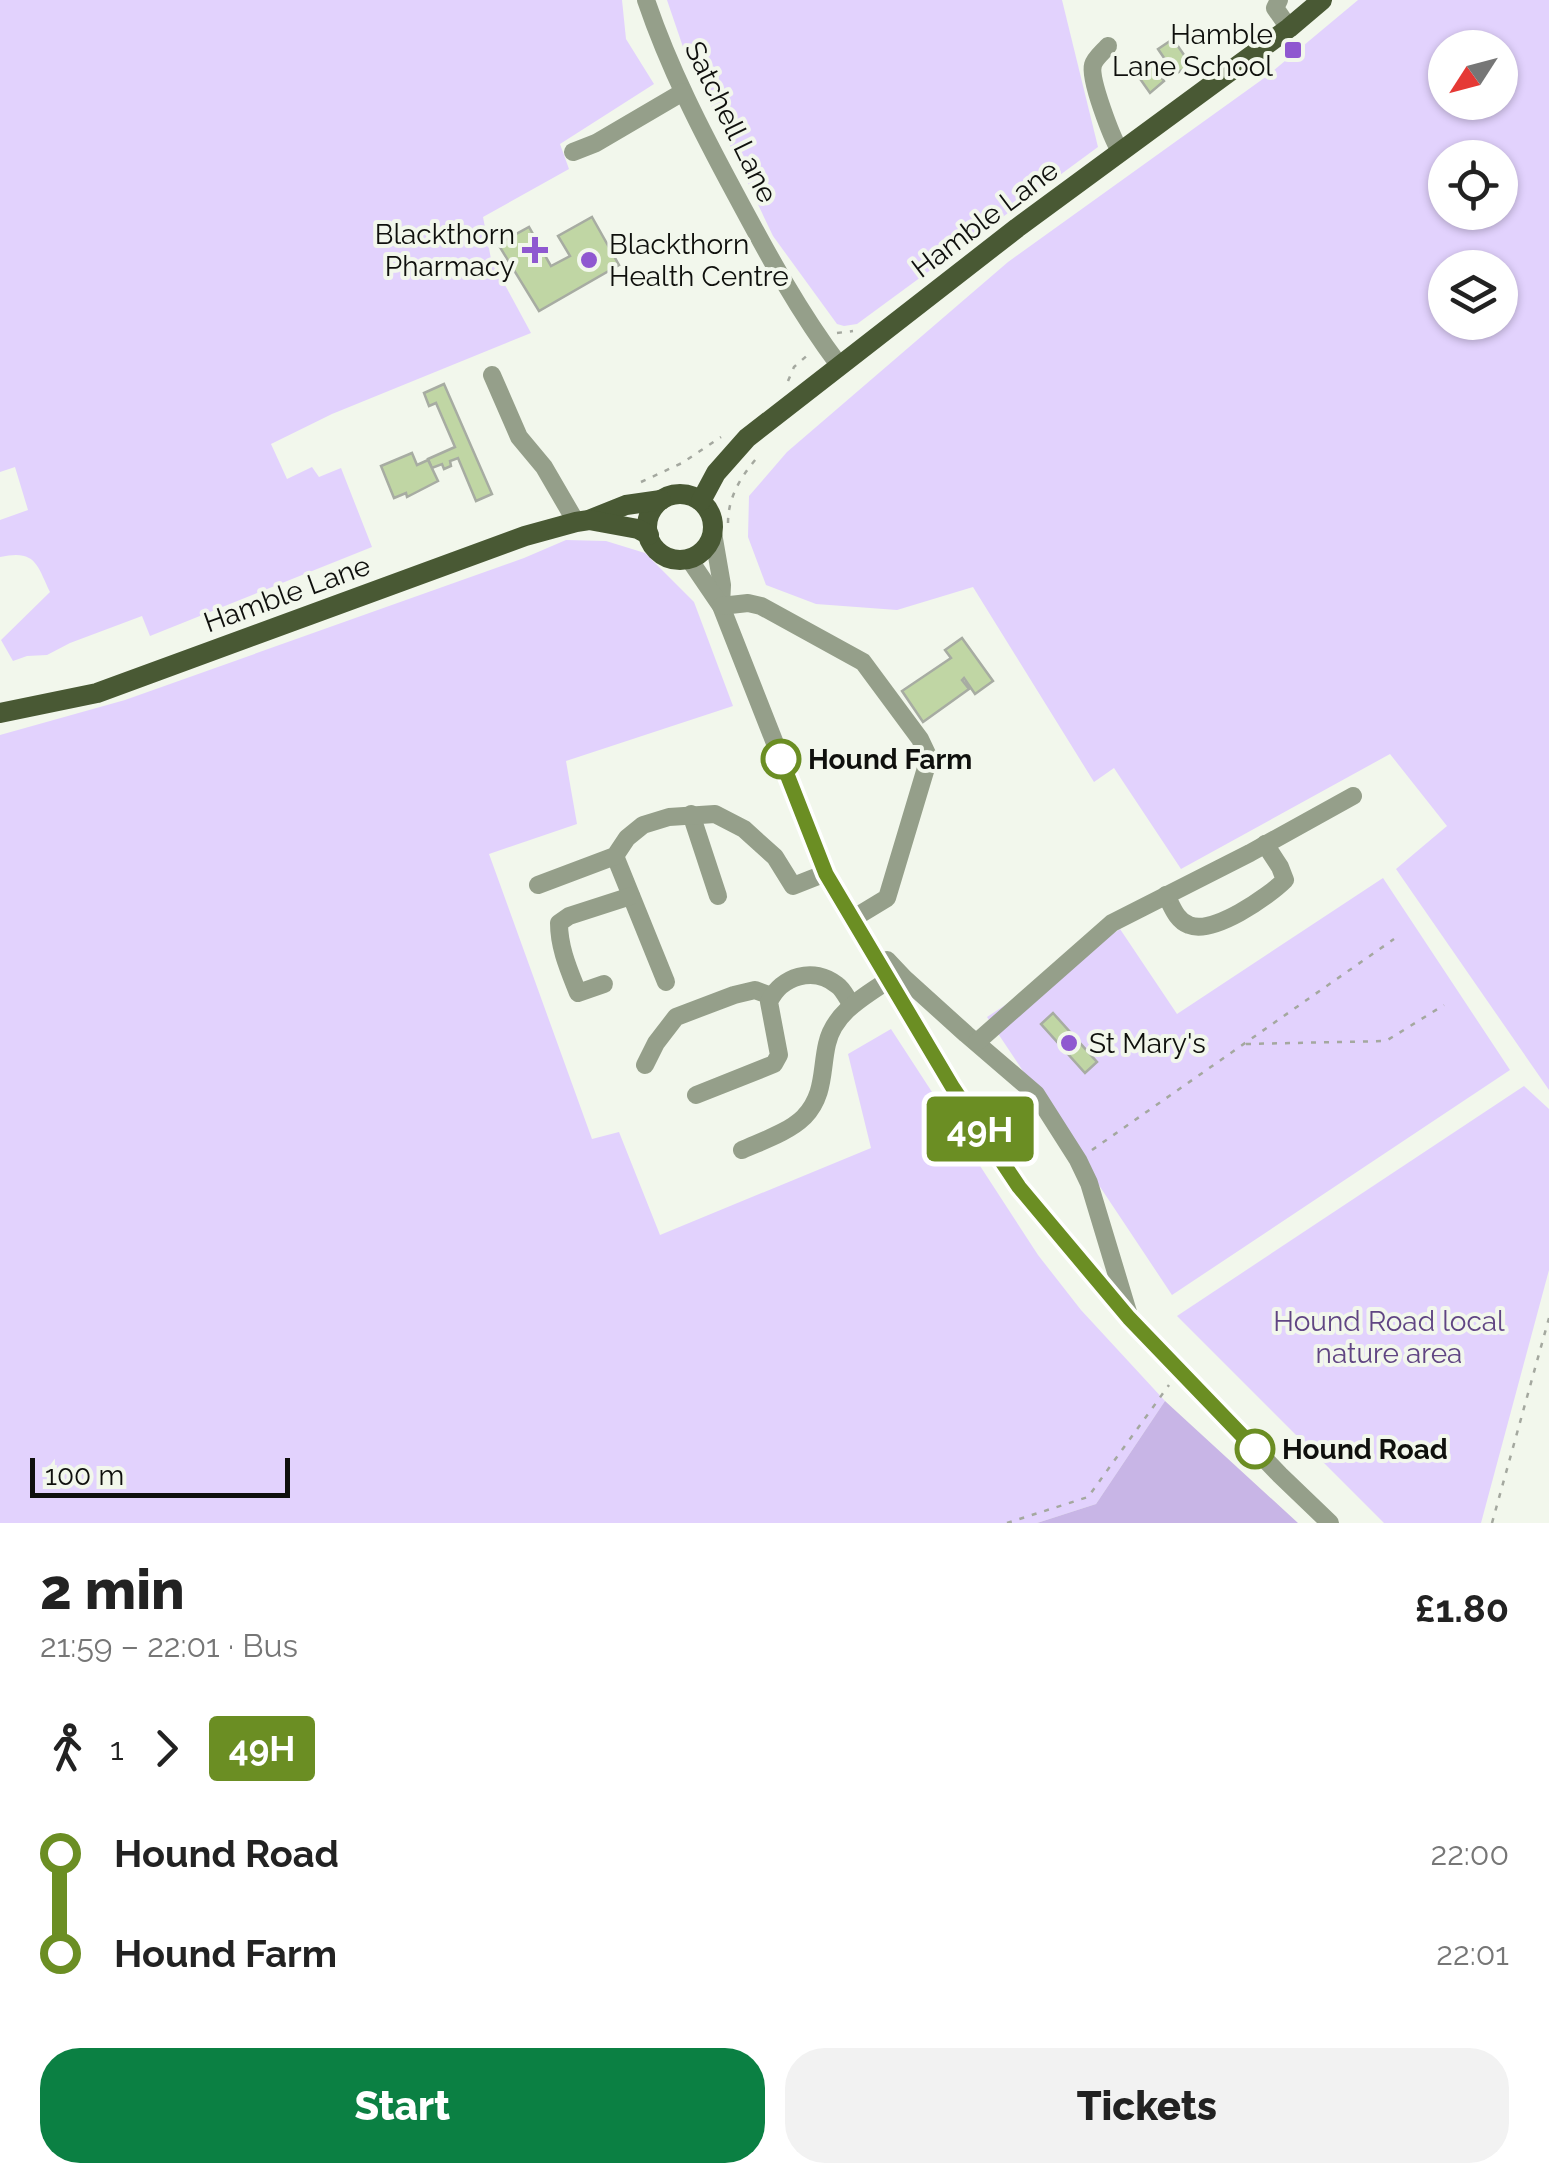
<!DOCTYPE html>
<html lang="en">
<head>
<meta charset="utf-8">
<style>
	body { margin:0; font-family:Raleway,sans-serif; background:#f2f2f2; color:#222; height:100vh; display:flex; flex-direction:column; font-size:38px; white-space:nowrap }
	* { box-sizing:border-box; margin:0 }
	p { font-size:32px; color:#767676 }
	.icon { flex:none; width:55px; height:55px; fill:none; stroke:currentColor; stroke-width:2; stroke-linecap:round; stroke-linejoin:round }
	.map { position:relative; height:1523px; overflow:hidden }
	.drawer { display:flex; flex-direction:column; background:#fff; flex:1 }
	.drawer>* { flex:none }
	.badge { padding:0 20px; border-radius:8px; font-size:35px; line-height:65px }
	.needle { width:65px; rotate:234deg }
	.buttons { position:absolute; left:1428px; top:30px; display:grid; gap:20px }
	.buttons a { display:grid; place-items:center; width:90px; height:90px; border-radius:50%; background:#fff; box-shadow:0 2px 8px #0004; font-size:50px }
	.scale { position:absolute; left:30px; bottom:25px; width:260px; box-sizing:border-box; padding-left:10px; border:5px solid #0f100d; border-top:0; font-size:28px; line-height:35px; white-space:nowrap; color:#0f100d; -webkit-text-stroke:8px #f2f7ec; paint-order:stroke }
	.map>.badge { position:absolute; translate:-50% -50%; box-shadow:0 0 0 5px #fff }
	.legs { display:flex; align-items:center; gap:15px; height:110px; padding:0 40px; font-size:32px }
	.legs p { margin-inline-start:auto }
	.overview { display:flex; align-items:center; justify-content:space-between; height:170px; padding:0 40px }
	h1 { font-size:55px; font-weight:800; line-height:75px }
	.button { display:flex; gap:20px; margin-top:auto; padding:20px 40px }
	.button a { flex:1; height:115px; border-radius:40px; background:#0b8043; color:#fff; font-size:40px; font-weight:800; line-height:115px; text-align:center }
	.button a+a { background:#f2f2f2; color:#222 }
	ul { padding:0 40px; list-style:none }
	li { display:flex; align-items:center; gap:35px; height:100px; font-size:38px }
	li i { display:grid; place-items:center; width:15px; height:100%; margin:0 12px; background:currentColor }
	li i::after { content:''; width:25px; height:25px; margin:-12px; border:8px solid; border-radius:50%; background:#fff }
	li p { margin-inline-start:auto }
	li:first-child i { background:linear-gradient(#0000 50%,currentColor 0) }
	li:last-child i { background:linear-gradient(currentColor 50%,#0000 0) }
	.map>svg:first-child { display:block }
</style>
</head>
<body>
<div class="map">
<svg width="1549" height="1523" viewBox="0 0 1549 1523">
	<rect width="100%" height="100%" fill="#f2f7ec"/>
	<g fill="#e2d2fd" fill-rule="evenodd">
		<path d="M0 0H622L626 39 654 84 560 144 569 169 483 217 491 259 531 333 332 414 271 444 287 479 312 467 319 477 341 468 372 547 150 636 142 616 70 643 47 655 27 656 13 661 1 640 50 592C37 565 36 549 0 557V520L28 510 15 467 0 472Z"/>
		<polygon points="667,0 1062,0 1098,147 857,324 844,326 837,324 773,236 683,47"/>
		<path d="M1358 0H1549V1090L1396 869 1447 826 1390 754 1181 869 1114 768 1094 782 973 587 897 610 816 604 766 585 748 537 749 496 787 452 1008 262 1267 76ZM1445 48H1500V102H1445ZM1445 158H1500V212H1445ZM1445 268H1500V322H1445Z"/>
		<polygon points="566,540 606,541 645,553 694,602 733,706 566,761 577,824 489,854 592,1139 619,1132 660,1235 871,1148 848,1054 891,1029 1038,1255 1081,1310 1165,1401 1096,1504 1037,1523 0,1523 0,735 125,700 524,558"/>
		<polygon points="1383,878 1510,1070 1172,1295 987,1017 1120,929 1177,1014"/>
		<polygon points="1524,1086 1549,1109 1549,1270 1481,1523 1384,1523 1177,1316"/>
	</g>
	<polygon fill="#c8b5e6" points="1165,1401 1298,1523 1037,1523 1096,1504"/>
	<g fill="#c0d6a4" stroke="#a7aca2" stroke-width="2.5">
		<polygon points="1173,39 1191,65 1175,74 1158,49"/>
		<polygon points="1151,63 1164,81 1150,93 1136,73"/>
		<polygon points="592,217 619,265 539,311 498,244 529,227 551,266 570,256 558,236"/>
		<polygon points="444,384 492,494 476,501 458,458 450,461 451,466 444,469 442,464 432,468 428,459 455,447 436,403 429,406 424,393"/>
		<polygon points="412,453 417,465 428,460 438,481 407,497 406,493 394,498 381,466"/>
		<polygon points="962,638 993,681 975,694 964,678 962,680 969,689 923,722 902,691 951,658 945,650"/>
		<polygon points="1053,1013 1097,1062 1085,1073 1041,1024"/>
	</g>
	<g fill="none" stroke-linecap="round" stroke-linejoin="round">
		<g stroke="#a4a89f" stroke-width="2.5" stroke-dasharray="5 8" stroke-linecap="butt">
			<polyline points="837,333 853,331"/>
			<polyline points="788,381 794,367 810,353"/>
			<polyline points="641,482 682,463 721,437"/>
			<path d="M728 523C728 498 740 478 756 459"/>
			<polyline points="653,554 672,565"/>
			<polyline points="1246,1044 1386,1041 1444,1005"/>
			<polyline points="1092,1150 1394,939"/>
			<polyline points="1007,1523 1088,1497 1169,1385"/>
			<polyline points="1492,1523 1549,1318"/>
		</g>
		<g stroke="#959f8a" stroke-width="18">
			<path d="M646 0C669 68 702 132 736 195 767 253 799 312 839 365"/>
			<polyline points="1279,0 1275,8 1289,28"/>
			<path d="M1108 46C1103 52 1095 58 1093 65 1089 79 1112 138 1120 151"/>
			<polyline points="573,152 596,143 683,92"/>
			<polyline points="492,375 519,437 544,467 576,522"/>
			<polyline points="713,533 722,585 721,605"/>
			<polyline points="689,559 721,606 826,873 953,1089 1019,1187 1129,1317 1280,1475 1330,1523"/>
			<polyline points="721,606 748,603 761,606 863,662 920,739 929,758 887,898 854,918"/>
			<polyline points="691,814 718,896"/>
			<polyline points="615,856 666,982"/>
			<polyline points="538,885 615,856 627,838 643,825 669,817 715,814 744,829 775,857 793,886 826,873"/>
			<path d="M1166 895C1172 906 1176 920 1189 925 1213 935 1268 897 1285 880L1280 867 1265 844"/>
			<polyline points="887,960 904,978 966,1034 1036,1094 1078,1160 1089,1183 1128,1312"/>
			<path d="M604 984 578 993C569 970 559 948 559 923L569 916 631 896"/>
			<polyline points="977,1042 1112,923 1250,853 1353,796"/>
			<polyline points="645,1065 656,1043 676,1017 734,995 755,990 771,996"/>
			<path d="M696 1095 774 1064 779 1055 769 1002C781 976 814 966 837 985 843 989 847 998 851 1004"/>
			<path d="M742 1150C762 1141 789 1132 804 1117 825 1095 821 1070 827 1044 834 1012 865 996 890 979"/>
		</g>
		<g stroke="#495934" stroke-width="20">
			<circle cx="680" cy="527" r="33"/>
			<polyline points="701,501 716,473 747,438 1017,228 1289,28 1322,0"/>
			<polyline points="591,519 626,505 661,500"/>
			<polyline points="0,713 97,693 525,536 576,522 589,520 638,529 649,535"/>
		</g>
	</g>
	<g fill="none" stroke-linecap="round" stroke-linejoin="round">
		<defs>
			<polyline id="line-1" points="781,759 826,874 953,1088 1019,1187 1129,1318 1255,1449"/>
		</defs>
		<use href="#line-1" stroke="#fff" stroke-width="22"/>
		<use href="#line-1" stroke="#6b8e23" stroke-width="15"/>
	</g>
	<g fill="#8f58d0" stroke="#f2f7ec" stroke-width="4">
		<rect x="1283" y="40" width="20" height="20" rx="5"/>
		<path d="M530 235h10v10h10v10h-10v10h-10v-10h-10v-10h10z"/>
		<circle cx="589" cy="260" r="10"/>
		<circle cx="1069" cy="1043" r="10"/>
	</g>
	<g fill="#fff" stroke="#6b8e23" stroke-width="5">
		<circle cx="781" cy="759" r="18"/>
		<circle cx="1255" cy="1449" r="18"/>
	</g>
	<g text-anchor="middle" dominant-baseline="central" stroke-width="8" stroke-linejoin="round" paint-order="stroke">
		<g font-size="28" fill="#0f100d" stroke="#f2f7ec" text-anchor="end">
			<text x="1273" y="34">Hamble<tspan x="1273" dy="32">Lane School</tspan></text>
			<text x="515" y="234">Blackthorn<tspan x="515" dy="32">Pharmacy</tspan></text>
			<text x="609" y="244" text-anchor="start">Blackthorn<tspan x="609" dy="32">Health Centre</tspan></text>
			<text x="1089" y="1043" text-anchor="start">St Mary's</text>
		</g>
		<g font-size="28" fill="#0f100d" stroke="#f2f7ec">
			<text transform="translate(731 122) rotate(64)">Satchell Lane</text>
			<text transform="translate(985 219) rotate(-37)">Hamble Lane</text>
			<text transform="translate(287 594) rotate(-20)">Hamble Lane</text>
		</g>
		<g font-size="28" font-weight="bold" fill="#0f100d" stroke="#f2f7ec" text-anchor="start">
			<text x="808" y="759">Hound Farm</text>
			<text x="1282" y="1449">Hound Road</text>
		</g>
		<g font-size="28" fill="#604583" stroke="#f2f7ec">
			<text x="1389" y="1321">Hound Road local<tspan x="1389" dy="32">nature area</tspan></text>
		</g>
	</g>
</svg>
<div class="buttons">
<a><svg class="needle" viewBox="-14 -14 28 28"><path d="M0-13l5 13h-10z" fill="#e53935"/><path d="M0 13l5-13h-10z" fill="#767676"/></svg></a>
<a><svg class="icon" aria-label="locate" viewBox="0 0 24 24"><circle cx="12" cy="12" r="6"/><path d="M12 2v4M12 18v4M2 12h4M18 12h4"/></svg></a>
<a><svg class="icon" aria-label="layers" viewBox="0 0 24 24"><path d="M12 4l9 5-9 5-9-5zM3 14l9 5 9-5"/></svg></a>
</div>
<div class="scale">100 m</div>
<b class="badge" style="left:980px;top:1129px;background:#6b8e23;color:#fff">49H</b>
</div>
<section class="drawer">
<div class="overview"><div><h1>2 min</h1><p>21:59 – 22:01 · Bus</p></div><b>£1.80</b></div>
<div class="legs"><svg class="icon" aria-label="walk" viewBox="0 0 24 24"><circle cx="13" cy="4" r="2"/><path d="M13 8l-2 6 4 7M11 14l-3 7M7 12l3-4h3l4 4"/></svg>1<svg class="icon" aria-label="forward" viewBox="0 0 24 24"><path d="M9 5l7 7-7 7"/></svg><b class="badge" style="background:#6b8e23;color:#fff">49H</b></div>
<ul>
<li><i style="color:#6b8e23"></i><b>Hound Road</b><p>22:00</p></li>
<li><i style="color:#6b8e23"></i><b>Hound Farm</b><p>22:01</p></li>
</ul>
<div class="button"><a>Start</a><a>Tickets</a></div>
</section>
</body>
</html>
